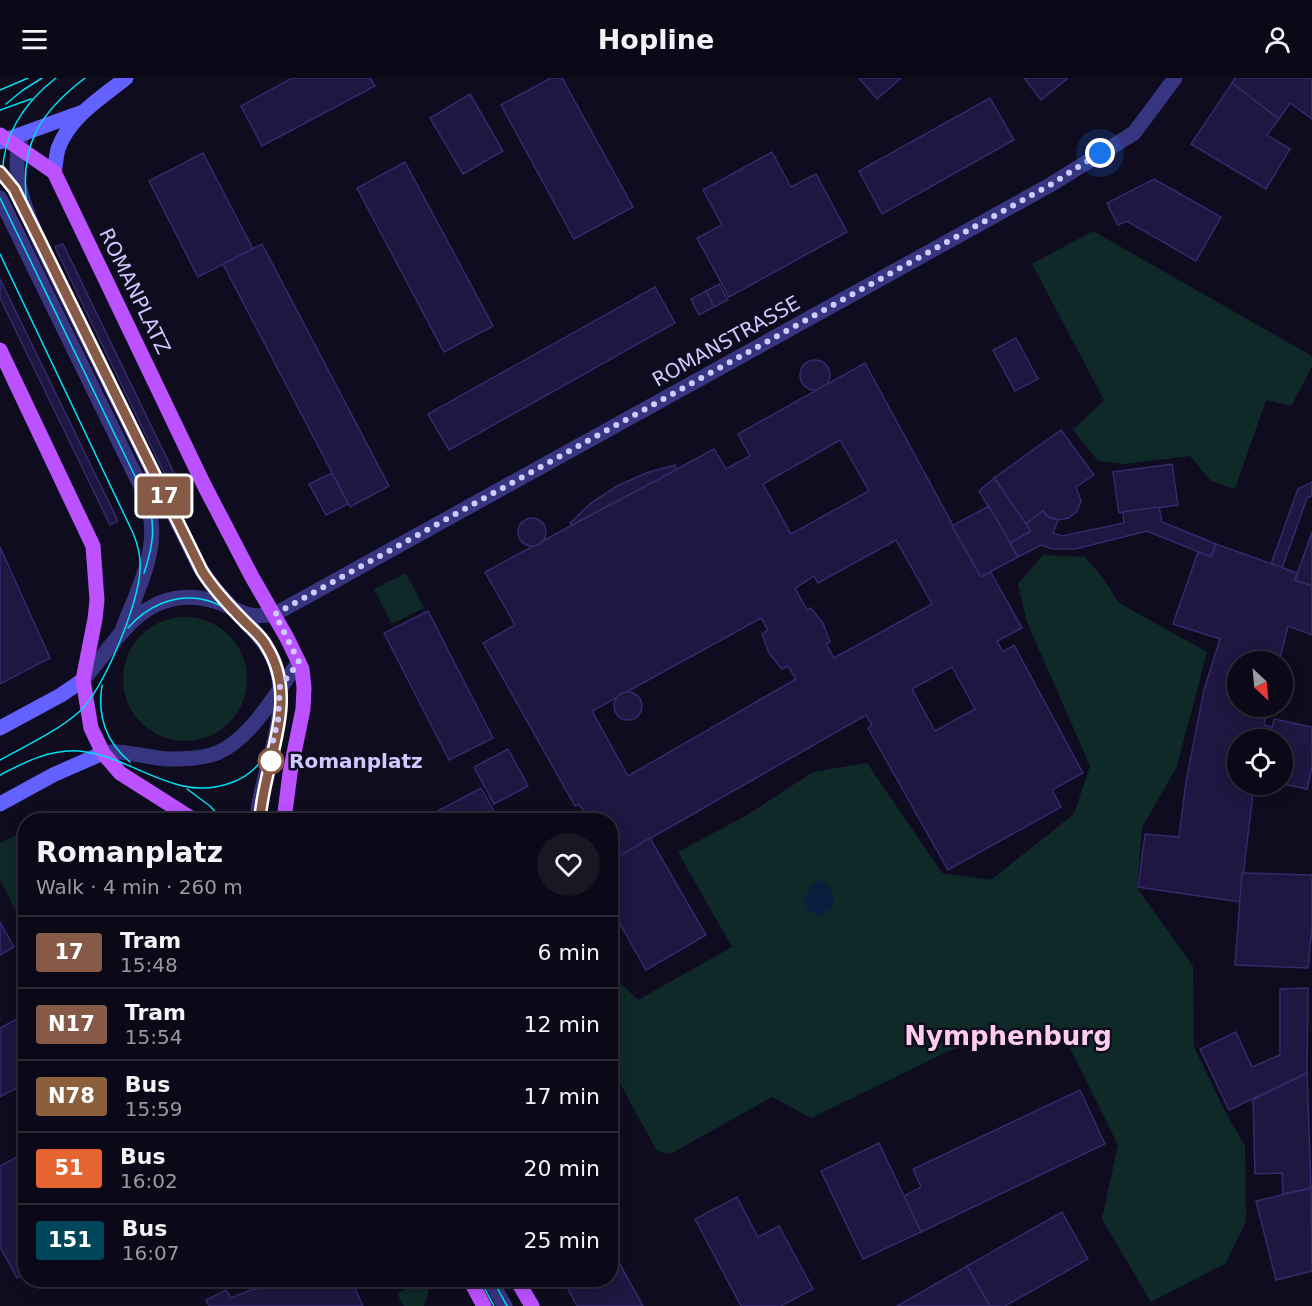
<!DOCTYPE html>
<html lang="en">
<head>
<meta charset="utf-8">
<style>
	body { margin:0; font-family:"DejaVu Sans",sans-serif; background:#191724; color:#f1f3f6; height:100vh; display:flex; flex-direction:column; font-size:22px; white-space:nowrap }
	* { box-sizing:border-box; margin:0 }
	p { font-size:20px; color:#9a9aa1 }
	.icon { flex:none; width:33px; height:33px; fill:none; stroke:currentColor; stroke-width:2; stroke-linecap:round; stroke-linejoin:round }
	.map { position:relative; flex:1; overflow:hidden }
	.panel { position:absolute; left:18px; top:735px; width:600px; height:474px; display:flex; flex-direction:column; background:#0b0917; border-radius:24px; box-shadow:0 3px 15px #0003,0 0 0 2px #2b2a36 }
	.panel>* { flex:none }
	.badge { padding:0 12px; border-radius:4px; font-size:21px; line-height:39px }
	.needle { width:39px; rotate:154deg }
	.controls { position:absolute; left:1227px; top:573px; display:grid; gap:12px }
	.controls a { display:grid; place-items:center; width:66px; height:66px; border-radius:50%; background:#0b0917; box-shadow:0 3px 15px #0003,0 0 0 2px #2b2a36; font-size:30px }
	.you { position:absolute; width:30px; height:30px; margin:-15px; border:4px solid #fff; border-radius:50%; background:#1a73e8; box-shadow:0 0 0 9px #1a73e833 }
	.map>.badge { position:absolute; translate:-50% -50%; box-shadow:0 0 0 3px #fff }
	.round { display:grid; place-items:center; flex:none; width:63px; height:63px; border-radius:32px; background:#191724 }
	.summary { display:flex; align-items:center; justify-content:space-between; height:102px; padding:0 18px }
	h1 { font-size:28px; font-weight:700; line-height:45px }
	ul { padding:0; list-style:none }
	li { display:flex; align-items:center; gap:18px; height:72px; padding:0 18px; border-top:2px solid #2b2a36 }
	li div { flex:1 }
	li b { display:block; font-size:22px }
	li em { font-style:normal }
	li .badge { min-width:66px; font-weight:700; text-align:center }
	header { display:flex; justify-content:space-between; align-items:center; height:78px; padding:0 18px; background:#0b0917; font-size:27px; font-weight:700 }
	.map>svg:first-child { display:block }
</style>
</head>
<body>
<header><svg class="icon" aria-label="menu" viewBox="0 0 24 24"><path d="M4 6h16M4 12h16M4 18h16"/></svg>Hopline<svg class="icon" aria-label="person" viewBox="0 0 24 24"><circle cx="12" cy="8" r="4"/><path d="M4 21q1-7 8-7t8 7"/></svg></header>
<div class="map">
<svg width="1312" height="1228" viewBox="0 0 1312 1228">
	<rect width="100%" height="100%" fill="#0f0c1f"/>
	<g fill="#0f2928">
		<polygon points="1093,153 1312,278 1312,289 1291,328 1266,322 1235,411 1211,403 1190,378 1124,386 1098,383 1073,352 1104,322 1032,186"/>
		<polygon points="1043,477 1085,479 1103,500 1119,525 1207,574 1177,688 1142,750 1137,810 1193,888 1194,969 1227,1037 1245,1068 1246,1143 1226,1185 1151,1224 1102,1141 1118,1067 1061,952 953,971 811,1040 772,1019 670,1076 657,1073 611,989 610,895 638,922 732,869 678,774 747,737 813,694 867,685 942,795 991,802 1074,736 1090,688 1027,544 1018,506"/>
		<polygon points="406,495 424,530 392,546 374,511"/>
		<circle cx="185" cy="601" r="62"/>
		<polygon points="25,752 25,851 0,802 0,765"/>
		<polygon points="423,1202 429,1213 424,1228 404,1228 397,1216"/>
	</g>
	<polygon fill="#0a1f40" points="816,803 826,805 834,817 832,830 819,839 806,831 804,820"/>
	<g fill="#1f1741" stroke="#35296d" stroke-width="1.5" fill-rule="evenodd">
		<polygon points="292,0 370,0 375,8 262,68 241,28"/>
		<polygon points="551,0 562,0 633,129 574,161 501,27"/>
		<polygon points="859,0 901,0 877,21"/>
		<polygon points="1024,0 1068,0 1041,22"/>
		<polygon points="1235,0 1312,0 1312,41 1290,25 1279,41 1232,5"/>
		<polygon points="1232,5 1279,41 1267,57 1290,71 1266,111 1191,66"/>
		<polygon points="470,16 503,73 463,96 430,40"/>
		<polygon points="990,20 1014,62 882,136 859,93"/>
		<polygon points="772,74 791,109 816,96 847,154 729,219 697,160 722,147 703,112"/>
		<polygon points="203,75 253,171 198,199 149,103"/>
		<polygon points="405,84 493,248 444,274 357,110"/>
		<polygon points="1154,101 1221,139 1196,183 1127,143 1118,147 1107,125"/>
		<polygon points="63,166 190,428 182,432 55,169"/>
		<polygon points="262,166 389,408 350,429 223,186"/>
		<polygon points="0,201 118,443 110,447 0,220"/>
		<polygon points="719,206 728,222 714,229 706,213"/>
		<polygon points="655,209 675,245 449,372 428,336"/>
		<polygon points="706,213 714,229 699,237 691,221"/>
		<polygon points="1016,260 1038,301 1015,313 993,272"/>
		<circle cx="815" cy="297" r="15"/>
		<path d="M865 285 981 499 990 493 1022 550 997 563 1003 574 1014 567 1083 695 1052 712 1061 729 948 792 868 650 872 647 866 637 611 783 610 742H589L579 726 575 728 483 565 515 547 485 494 714 371 726 391 750 378 738 356ZM840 362 869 413 791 456 763 406ZM896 462 932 526 834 580 826 566 830 564 823 545 811 530 807 532 795 510 814 498 818 505ZM761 540 768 552 762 556 769 575 782 591 788 588 796 601 628 698 592 633ZM952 589 975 631 935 653 912 611Z"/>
		<polygon points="1061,352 1094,397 1076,409 1081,423 1077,433 1069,440 1058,442 1048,439 1043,433 1026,446 994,400"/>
		<polygon points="1172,386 1178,427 1119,435 1113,394"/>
		<polygon points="675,387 676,392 572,447 570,445 591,425 617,408 646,395"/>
		<polygon points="332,395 348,426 326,437 309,406"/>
		<polygon points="994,400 1031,453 1010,465 979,413"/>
		<polygon points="1312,404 1312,418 1307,420 1282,490 1271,486 1298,411"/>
		<polygon points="989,428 1018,479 981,499 952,448"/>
		<polygon points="1159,429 1162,444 1216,466 1211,479 1147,453 1075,471 1053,471 1041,467 1018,479 1010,465 1031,453 1026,446 1043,433 1048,439 1058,442 1053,455 1062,458 1124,445 1123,434"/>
		<circle cx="532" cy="454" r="14"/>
		<polygon points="1312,454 1312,508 1295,502"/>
		<polygon points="1216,466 1297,495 1295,502 1312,508 1312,557 1288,548 1279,584 1238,584 1238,628 1268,628 1264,647 1272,649 1274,641 1312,649 1312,689 1307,711 1282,706 1282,662 1238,662 1238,706 1254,706 1240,824 1138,809 1145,756 1179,759 1186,704 1204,612 1220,561 1173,546 1198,474 1211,479"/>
		<polygon points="0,469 50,580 0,606"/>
		<polygon points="428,533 493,660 449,682 384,555"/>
		<circle cx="628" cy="628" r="14"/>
		<polygon points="508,671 528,708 494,726 474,689"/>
		<polygon points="481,710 499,742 421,742"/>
		<polygon points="650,760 706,857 646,892 610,828 610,781 611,783"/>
		<polygon points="1242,795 1312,797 1312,849 1308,890 1235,887"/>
		<polygon points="0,844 14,869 0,877"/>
		<polygon points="1308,910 1307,995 1229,1032 1200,971 1236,954 1252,989 1280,977 1280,911"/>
		<polygon points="26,936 26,1005 0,1019 0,950"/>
		<polygon points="1307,995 1311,1110 1283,1116 1282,1095 1255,1096 1253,1022"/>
		<polygon points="1080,1012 1105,1066 921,1154 904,1118 921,1109 913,1091"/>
		<polygon points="879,1065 921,1154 863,1181 821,1093"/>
		<polygon points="17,1079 26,1094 26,1195 17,1200 0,1169 0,1088"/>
		<polygon points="1311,1110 1312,1193 1276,1202 1256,1123"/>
		<polygon points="737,1119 758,1159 779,1148 813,1211 781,1228 741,1228 695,1141"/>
		<polygon points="1062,1134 1088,1181 1005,1228 990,1228 967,1188"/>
		<polygon points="611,1170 643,1228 577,1228 563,1202 610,1202"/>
		<polygon points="967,1188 990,1228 897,1228"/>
		<polygon points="272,1202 351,1202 363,1228 209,1228 206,1222 226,1212 231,1220 251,1212 272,1209"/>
	</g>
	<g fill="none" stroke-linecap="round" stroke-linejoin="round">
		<g stroke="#373580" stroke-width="15">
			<path d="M22 58C8 93 26 134 41 167L199 488C216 518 244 538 264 565 303 619 261 685 257 742"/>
			<path d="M0 120 144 415C147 424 150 434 151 443 156 478 135 518 123 550"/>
			<path d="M83 602C120 559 146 504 214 523 241 531 242 542 275 536"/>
			<polyline points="490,1202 505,1228"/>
		</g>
		<polyline stroke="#373580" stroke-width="15" points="275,536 1050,107 1134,55 1175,0"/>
		<path stroke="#373580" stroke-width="15" d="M103 675C125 671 145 680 167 681 183 681 201 681 217 675 251 661 277 613 299 584"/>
		<g stroke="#6361ff" stroke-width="15">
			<polyline points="0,64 80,35"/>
			<path d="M54 94C56 86 56 78 58 71 69 39 101 20 126 0"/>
			<polyline points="0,650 61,617 83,602"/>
			<polyline points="0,726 53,697 103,675"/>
		</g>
		<g stroke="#bc51ff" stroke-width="15">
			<polyline points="0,57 54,94 204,407 252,499 287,560 302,591 304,610 303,631 290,695 284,742"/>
			<polyline points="0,272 93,468 97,522 95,541 83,602 91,650 103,675 120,695 194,742"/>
			<polyline points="470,1202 484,1228"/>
			<polyline points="517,1202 532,1228"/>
		</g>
		<g stroke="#00e0f5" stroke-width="1.5">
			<polyline points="0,12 28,0"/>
			<polyline points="6,26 23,12 42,0"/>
			<polyline points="0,32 31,21"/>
			<polyline points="0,94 14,111 29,141 196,482 217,514 248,546"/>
			<path d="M3 101C0 59 25 24 56 0"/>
			<path d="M0 120 149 427C156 451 152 471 144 495"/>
			<path d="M27 129C19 68 38 36 85 0"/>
			<path d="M0 176 133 455C138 467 141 479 140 492 139 525 104 611 79 634 56 654 27 667 0 682"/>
			<path d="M128 550C146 529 173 516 201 521 222 525 237 537 252 551 310 605 263 678 260 742"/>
			<path d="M102 607C97 638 106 664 130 684"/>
			<path d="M0 697C25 684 50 671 79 673 134 678 176 727 233 704 250 698 261 686 270 670"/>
			<polyline points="187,711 210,728 223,742"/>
			<polyline points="480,1202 494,1228"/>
			<polyline points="493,1202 507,1228"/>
		</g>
	</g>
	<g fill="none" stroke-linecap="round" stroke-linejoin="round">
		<defs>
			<path id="line" d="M0 94 14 111 41 165 202 493C214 512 230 529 246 545 254 553 262 559 267 569 301 624 263 685 260 742"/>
		</defs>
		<use href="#line" stroke="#fff" stroke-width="14"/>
		<use href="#line" stroke="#865a46" stroke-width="9"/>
		<polyline stroke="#cfcaff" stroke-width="6" stroke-dasharray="0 10.8" points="271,683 269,680 278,642 280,609 299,584 275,536 1050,107 1100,75"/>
	</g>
	<circle fill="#fff" stroke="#865a46" stroke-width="3" cx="271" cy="683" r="12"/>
	<g text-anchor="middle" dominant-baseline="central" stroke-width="5" stroke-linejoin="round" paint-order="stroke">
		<g font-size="20" fill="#cfcaff" stroke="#0f0c1f">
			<text transform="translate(135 213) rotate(64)">ROMANPLATZ</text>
			<text transform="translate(726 263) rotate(-29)">ROMANSTRASSE</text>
		</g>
		<g font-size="20" font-weight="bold" fill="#cfcaff" stroke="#0f0c1f" text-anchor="start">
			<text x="289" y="683">Romanplatz</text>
		</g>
		<g font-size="26" font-weight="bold" fill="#ffcced" stroke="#0f0c1f">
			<text x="1008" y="958">Nymphenburg</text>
		</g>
	</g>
</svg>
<div class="controls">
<a><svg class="needle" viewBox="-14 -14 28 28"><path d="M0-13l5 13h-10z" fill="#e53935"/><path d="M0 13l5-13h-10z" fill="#9a9aa1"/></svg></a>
<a><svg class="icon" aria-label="locate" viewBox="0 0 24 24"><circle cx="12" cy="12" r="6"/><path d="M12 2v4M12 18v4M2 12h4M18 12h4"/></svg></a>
</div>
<div class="you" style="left:1100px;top:75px"></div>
<b class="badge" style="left:164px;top:418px;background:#865a46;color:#fff">17</b>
<section class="panel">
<div class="summary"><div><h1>Romanplatz</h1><p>Walk · 4 min · 260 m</p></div><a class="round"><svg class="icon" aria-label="heart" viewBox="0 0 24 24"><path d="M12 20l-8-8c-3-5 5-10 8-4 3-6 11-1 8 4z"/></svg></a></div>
<ul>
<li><span class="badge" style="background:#865a46;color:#fff">17</span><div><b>Tram</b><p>15:48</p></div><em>6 min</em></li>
<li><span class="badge" style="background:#865a46;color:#fff">N17</span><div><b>Tram</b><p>15:54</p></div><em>12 min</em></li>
<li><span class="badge" style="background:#8b5e3c;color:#fff">N78</span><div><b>Bus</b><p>15:59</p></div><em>17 min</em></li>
<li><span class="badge" style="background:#e66432;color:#fff">51</span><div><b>Bus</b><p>16:02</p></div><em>20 min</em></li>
<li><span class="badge" style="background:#00465a;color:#fff">151</span><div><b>Bus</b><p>16:07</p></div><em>25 min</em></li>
</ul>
</section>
</div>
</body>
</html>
